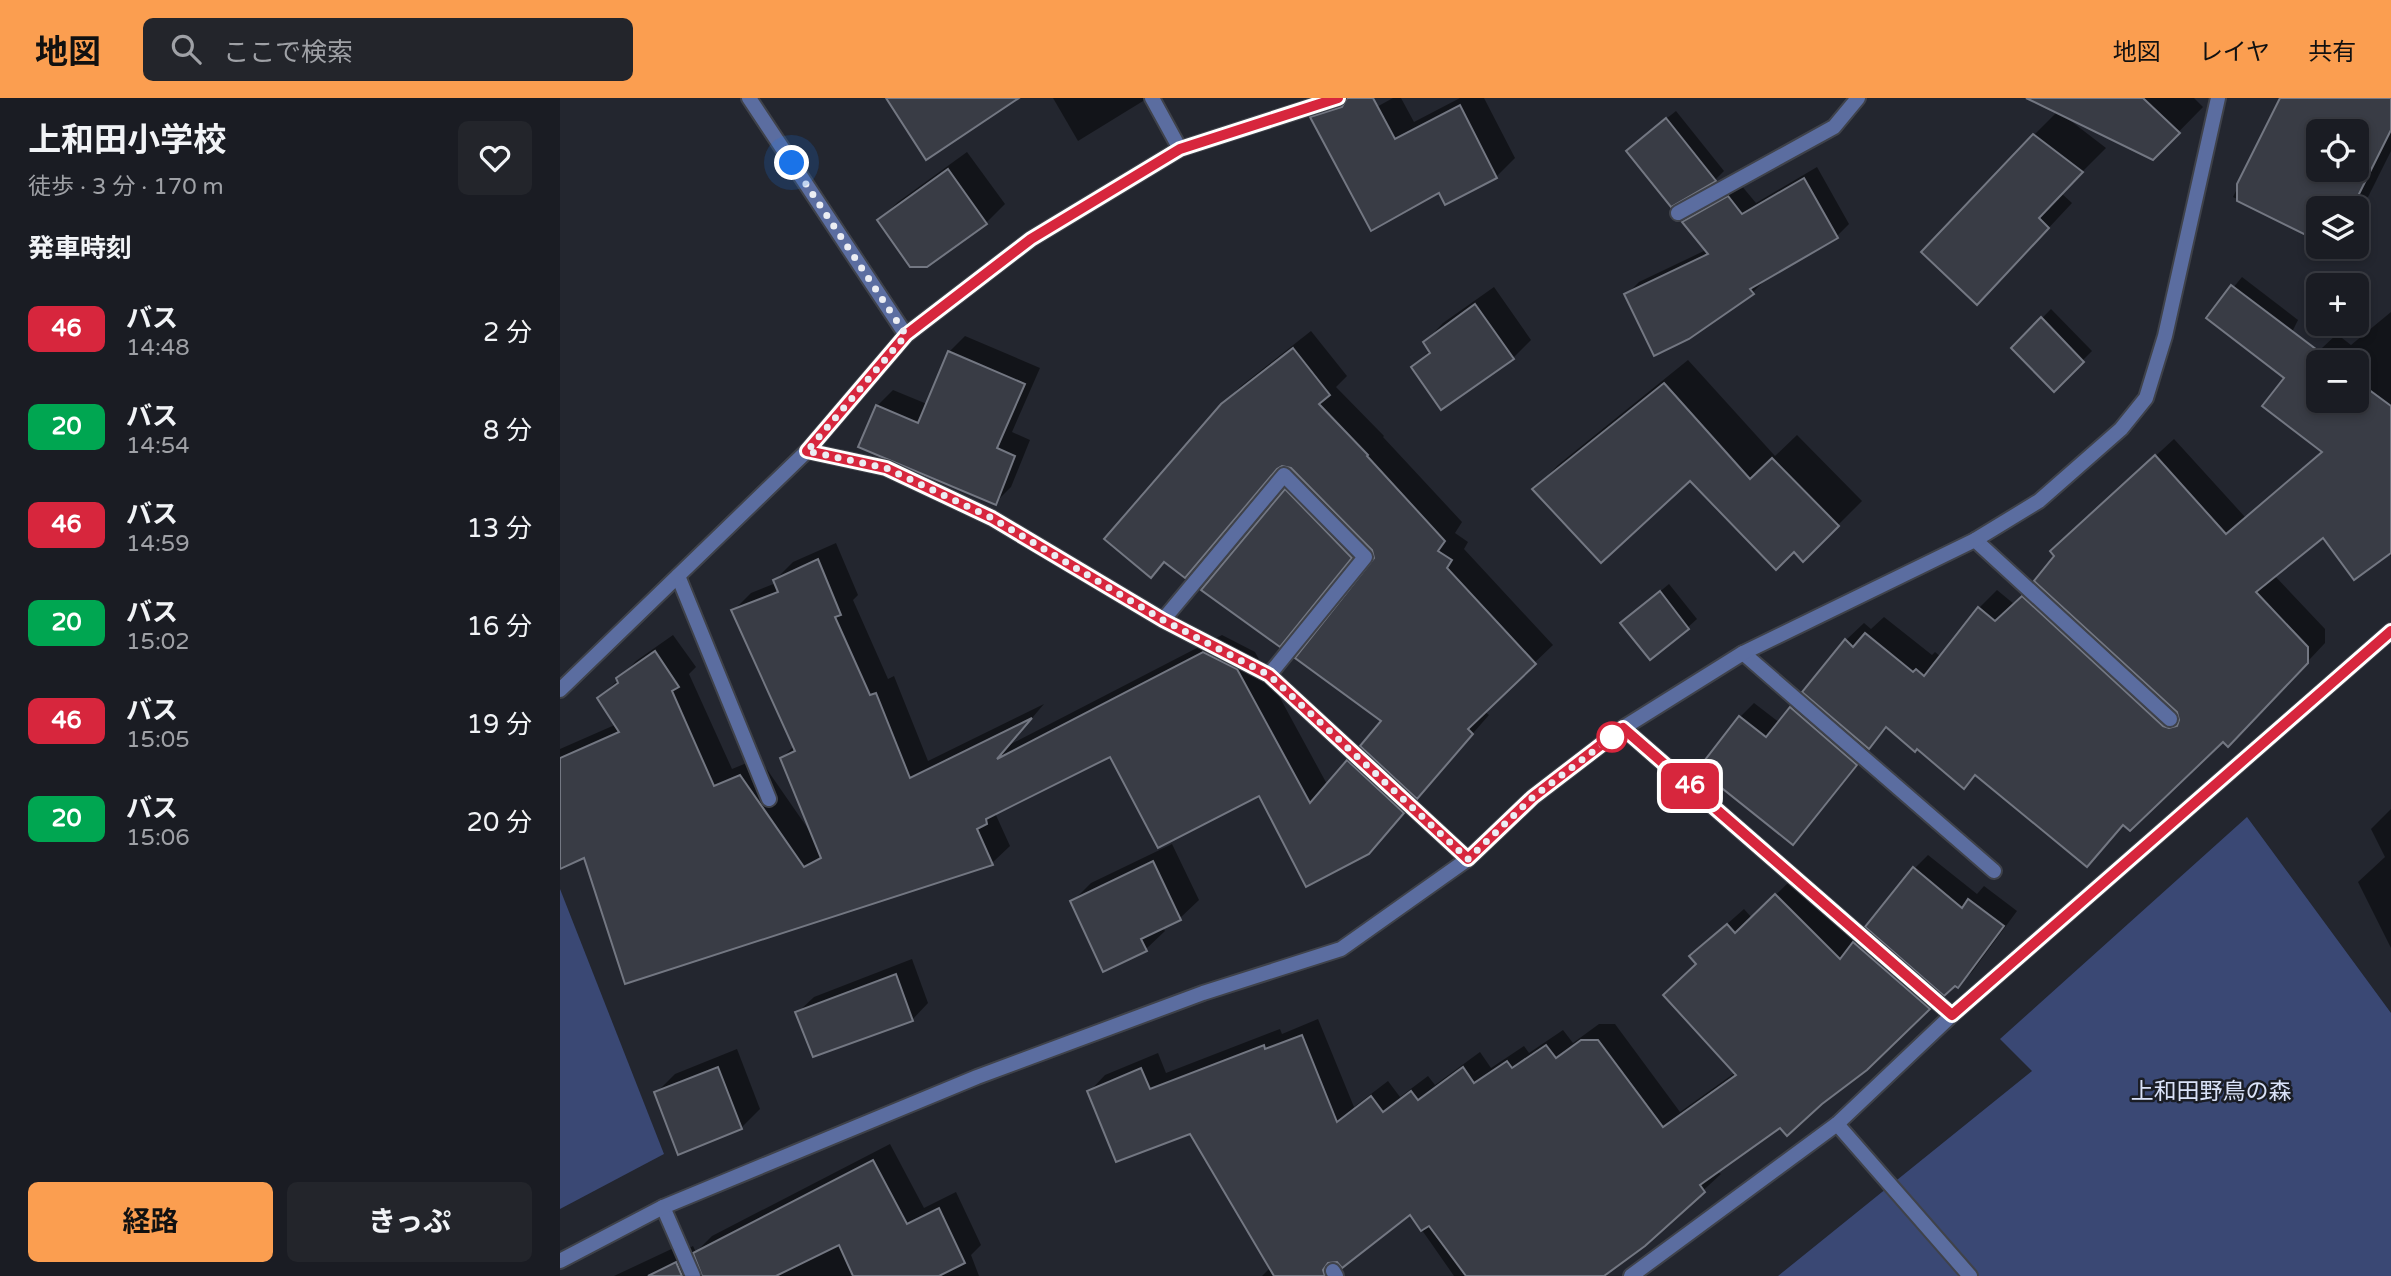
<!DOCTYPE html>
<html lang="ja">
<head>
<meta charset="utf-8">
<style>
	body { margin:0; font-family:"Varela Round","Noto Sans JP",sans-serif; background:#23252b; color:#f1f3f6; height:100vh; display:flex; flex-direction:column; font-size:26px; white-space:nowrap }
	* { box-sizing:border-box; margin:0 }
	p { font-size:23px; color:#9fa1a6 }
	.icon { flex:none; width:38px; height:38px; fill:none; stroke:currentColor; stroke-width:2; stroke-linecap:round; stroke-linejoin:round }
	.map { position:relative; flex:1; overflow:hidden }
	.details { display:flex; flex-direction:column; background:#1a1c23; width:560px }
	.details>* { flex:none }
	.badge { padding:0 14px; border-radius:10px; font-size:24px; line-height:46px }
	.buttons { position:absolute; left:1746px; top:21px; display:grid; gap:14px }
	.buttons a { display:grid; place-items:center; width:63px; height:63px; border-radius:10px; background:#1a1c23; box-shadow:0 4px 10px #0003,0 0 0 2px #383a41; font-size:35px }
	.you { position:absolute; width:35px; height:35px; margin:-18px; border:5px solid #fff; border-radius:50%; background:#1a73e8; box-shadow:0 0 0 10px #1a73e833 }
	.map>.badge { position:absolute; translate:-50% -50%; box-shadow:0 0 0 4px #fff }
	h2 { padding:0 28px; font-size:26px; line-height:63px }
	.round { display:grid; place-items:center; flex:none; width:74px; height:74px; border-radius:10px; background:#23252b }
	.summary { display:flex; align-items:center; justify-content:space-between; height:119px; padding:0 28px }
	h1 { font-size:33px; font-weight:700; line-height:52px }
	.cta { display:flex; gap:14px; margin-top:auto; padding:14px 28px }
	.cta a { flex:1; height:80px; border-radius:10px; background:#fb9e50; color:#111; font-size:28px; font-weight:700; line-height:80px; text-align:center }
	.cta a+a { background:#23252b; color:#f1f3f6 }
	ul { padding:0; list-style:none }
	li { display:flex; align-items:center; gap:21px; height:98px; padding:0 28px }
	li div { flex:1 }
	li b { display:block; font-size:26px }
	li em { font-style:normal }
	li .badge { min-width:77px; font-weight:700; text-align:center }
	header { display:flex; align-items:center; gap:42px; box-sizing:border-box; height:98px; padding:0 35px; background:#fb9e50; color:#111 }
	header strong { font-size:33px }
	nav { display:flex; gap:38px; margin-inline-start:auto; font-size:24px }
	.search { width:490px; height:63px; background:#23252b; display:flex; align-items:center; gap:18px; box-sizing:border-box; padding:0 24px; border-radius:10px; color:#9fa1a6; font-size:26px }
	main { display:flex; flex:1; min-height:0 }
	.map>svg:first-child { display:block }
</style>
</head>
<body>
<header>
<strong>地図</strong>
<div class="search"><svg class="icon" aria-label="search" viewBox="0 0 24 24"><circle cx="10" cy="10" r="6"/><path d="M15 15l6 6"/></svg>ここで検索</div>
<nav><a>地図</a><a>レイヤ</a><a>共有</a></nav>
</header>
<main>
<section class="details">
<div class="summary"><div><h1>上和田小学校</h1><p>徒歩 · 3 分 · 170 m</p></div><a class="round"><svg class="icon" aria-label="heart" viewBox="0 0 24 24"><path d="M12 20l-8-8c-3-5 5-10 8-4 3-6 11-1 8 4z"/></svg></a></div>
<h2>発車時刻</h2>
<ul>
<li><span class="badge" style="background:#d7263d;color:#fff">46</span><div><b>バス</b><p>14:48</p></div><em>2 分</em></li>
<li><span class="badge" style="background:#00a651;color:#fff">20</span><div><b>バス</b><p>14:54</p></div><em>8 分</em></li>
<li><span class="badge" style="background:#d7263d;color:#fff">46</span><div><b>バス</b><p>14:59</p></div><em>13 分</em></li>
<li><span class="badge" style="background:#00a651;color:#fff">20</span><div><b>バス</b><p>15:02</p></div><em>16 分</em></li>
<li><span class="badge" style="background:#d7263d;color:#fff">46</span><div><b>バス</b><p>15:05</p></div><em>19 分</em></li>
<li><span class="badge" style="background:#00a651;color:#fff">20</span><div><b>バス</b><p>15:06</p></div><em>20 分</em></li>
</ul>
<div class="cta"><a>経路</a><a>きっぷ</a></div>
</section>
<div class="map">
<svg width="1831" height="1178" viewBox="0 0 1831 1178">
	<rect width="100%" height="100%" fill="#23262f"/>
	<g fill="#3a4874">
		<polygon points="1687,719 1831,915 1831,1178 1218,1178 1472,973 1440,941"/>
		<polygon points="0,791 104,1056 0,1111"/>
	</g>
	<g fill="#0007" fill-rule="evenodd">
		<polygon points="493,0 588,0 518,43"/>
		<polygon points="833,0 841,0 854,24 900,0 924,0 955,60 936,79 880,92 784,27"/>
		<polygon points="1470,0 1634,0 1643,9 1593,60 1508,18 1507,20 1546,50 1501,95 1512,105 1441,181 1474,37 1498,13"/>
		<path d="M1722 0H1831V53L1808 99 1796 110H1759L1754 139 1673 99ZM1759 33H1797V72H1759Z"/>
		<polygon points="1116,13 1164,73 1155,82 1111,107 1077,44"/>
		<polygon points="407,54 445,106 426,125 366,167 319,122 338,104"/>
		<polygon points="1257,69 1289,126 1277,138 1205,182 1193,194 1066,197 1079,184 1146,152 1124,124 1137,112 1181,87 1196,105"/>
		<polygon points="1682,179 1738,222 1720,258 1649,219"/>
		<polygon points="934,189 971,242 953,260 854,269 870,252 865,244 883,225"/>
		<polygon points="1491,211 1532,253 1494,291 1453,250"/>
		<path d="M1831 214V458L1828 454 1764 437 1714 477 1765 531V545L1686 629 1663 642 1564 725 1544 749 1416 676 1404 688 1358 649 1328 629 1308 650 1310 651 1247 731 1233 745 1180 619 1194 605 1220 625 1246 595 1286 542 1304 525 1311 531 1324 519 1372 557 1375 554 1381 559 1419 510 1437 492 1454 506 1478 484 1496 457 1492 453 1614 341 1685 419 1763 353 1702 306 1777 236 1791 247ZM1759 264H1797V303H1759Z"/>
		<polygon points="751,233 787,278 776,289 824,338 823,339 902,424 895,435 908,444 904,451 993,547 924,613 929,617 820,741 700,695 551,657 435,715 450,748 432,765 66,883 25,758 0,751 0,651 57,626 39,601 76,563 113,537 136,569 129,576 172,671 199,660 251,735 222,660 234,648 173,513 191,495 216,485 215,482 233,464 276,445 298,497 293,502 328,581 334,578 368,663 484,606 449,647 662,537 695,554 768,688 824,623 816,461 813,451 806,444 738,528 719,547 726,392 740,378 727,366 720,368 643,460 625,478 662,307 681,288"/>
		<polygon points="405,238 480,270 452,334 470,342 451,389 435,405 317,308 333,292 367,306 389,254"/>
		<polygon points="1128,262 1215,358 1237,337 1302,403 1278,427 1234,452 1130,381 975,391 998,367"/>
		<polygon points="1109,486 1137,521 1127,530 1062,525"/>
		<polygon points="1831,711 1831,850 1798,784 1825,759 1811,731"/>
		<polygon points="612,746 639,802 620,820 602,829 605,833 586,851 544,871 512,804 531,785"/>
		<polygon points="1368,757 1417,796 1424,788 1457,813 1412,874 1397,888 1394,886 1384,895 1305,970 1157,1073 1161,1076 1084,1147 1006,1178 894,1178 850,1115 781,1166 768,1178 702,1178 711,1169 630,1034 529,994 545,977 598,955 606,975 720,931 722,936 758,921 794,1009 828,983 840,999 868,978 875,987 920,954 931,970 964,948 969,955 1003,932 1013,945 1039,926 1055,926 1120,1014 1176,974 1138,865 1131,858 1184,811 1192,820 1232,781 1296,844 1310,830 1354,771"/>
		<polygon points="352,861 368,905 352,922 237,915 254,899"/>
		<polygon points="177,951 200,1011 181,1030 96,995 115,976"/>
		<polygon points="330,1046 364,1110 396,1094 421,1147 411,1157 419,1178 54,1178 120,1147 123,1153 133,1148 136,1154 152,1138"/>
	</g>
	<g fill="#393c45" stroke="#737782" stroke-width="2" fill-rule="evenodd">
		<polygon points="326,0 459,0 366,62"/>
		<polygon points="787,0 813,0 835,41 900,7 937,80 885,107 879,95 811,133 750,19 782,9"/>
		<polygon points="1466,0 1583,0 1620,35 1593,62"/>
		<path d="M1720 0H1831V32L1792 110H1759V137L1756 142 1677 103V86ZM1759 33H1797V72H1759Z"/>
		<polygon points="1106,20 1156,83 1111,109 1066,53"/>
		<polygon points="1473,36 1523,74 1479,120 1489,130 1417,207 1361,154"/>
		<polygon points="388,71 427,126 367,169 350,169 317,122"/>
		<polygon points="1244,80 1278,140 1190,191 1194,196 1129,241 1094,258 1064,196 1148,156 1122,124 1168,98 1182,116"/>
		<polygon points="1671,187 1773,264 1759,264 1759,303 1797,303 1797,283 1831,308 1831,455 1794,482 1763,440 1696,494 1748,549 1748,565 1668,649 1663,644 1570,733 1563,727 1527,769 1415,677 1404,691 1357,651 1355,654 1326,629 1309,651 1242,594 1285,541 1293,549 1305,535 1353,574 1356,571 1364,578 1418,509 1435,523 1462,498 1603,628 1609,630 1617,628 1619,622 1617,614 1474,483 1494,458 1490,453 1595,357 1666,436 1762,354 1702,308 1724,280 1646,220"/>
		<polygon points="915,206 954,261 881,312 851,269 870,255 863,244"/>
		<polygon points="1481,219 1524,264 1494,294 1451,250"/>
		<polygon points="733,250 770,297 759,306 808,357 807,358 885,443 878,453 892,462 887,470 976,566 908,631 913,636 857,701 800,648 821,623 735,560 814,460 812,452 731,370 722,368 717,371 625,480 604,464 591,480 544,441 661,306"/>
		<polygon points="388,253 465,286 437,350 455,358 436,407 298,349 316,307 358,325"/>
		<polygon points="1104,285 1190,381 1212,360 1279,428 1243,464 1234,454 1216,472 1130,383 1041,465 972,391"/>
		<polygon points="725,391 792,460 720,549 641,492"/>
		<polygon points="258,461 281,517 275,519 310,597 316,595 350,680 472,620 437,661 643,554 677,571 750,705 787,662 844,715 809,756 746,789 699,698 598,750 550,659 426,721 427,726 417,731 433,767 65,886 24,760 0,771 0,660 59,634 37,600 58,585 56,580 95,553 119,589 112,593 154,688 180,677 244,769 261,760 220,660 235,653 171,512 218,494 213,482"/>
		<polygon points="1100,493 1129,531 1090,562 1060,525"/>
		<polygon points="1230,609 1297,667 1233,747 1138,671 1179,618 1206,639"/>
		<polygon points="593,763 621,822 581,841 587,853 543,874 510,803"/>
		<polygon points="1353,769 1402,810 1408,801 1444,828 1398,890 1395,888 1384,898 1305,829"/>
		<polygon points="1215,796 1280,861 1293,844 1370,911 1307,972 1262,1006 1227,1038 1220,1030 1140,1087 1145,1094 1085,1148 1044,1178 906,1178 869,1128 861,1133 850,1117 782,1170 777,1164 768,1165 763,1172 765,1178 714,1178 630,1036 556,1064 527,993 581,970 590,991 704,947 705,951 742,937 777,1024 811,998 823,1014 851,993 858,1002 903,969 914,985 947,963 952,970 986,947 996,960 1021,942 1038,942 1103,1029 1176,977 1103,897 1136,866 1129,858 1167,826 1175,835"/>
		<polygon points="336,876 353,923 253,959 235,914"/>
		<polygon points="158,969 182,1031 118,1057 94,994"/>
		<polygon points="313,1062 347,1126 379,1110 405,1165 379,1178 293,1178 279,1147 216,1178 142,1178 133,1155"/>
		<polygon points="116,1164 122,1178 88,1178"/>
	</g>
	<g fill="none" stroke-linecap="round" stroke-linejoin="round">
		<defs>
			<g id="service">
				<polyline points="592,0 620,51"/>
				<polyline points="1118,115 1274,29 1298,0"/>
				<polyline points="1415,442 1610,621"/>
				<polyline points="118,478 209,701"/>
				<polyline points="1063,630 1392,917"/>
				<polyline points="1277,1026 1410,1178"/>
				<polyline points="103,1109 133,1178"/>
				<polyline points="773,1173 776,1178"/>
				<polyline points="1071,1178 1277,1026 1392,917 1831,533"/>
			</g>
			<g id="minor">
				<polyline points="189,0 346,237"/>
				<polyline points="247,353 326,370 432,420 603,522 709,577 908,761"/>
				<polyline points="603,522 724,377 805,459 709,577"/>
				<polyline points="1183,555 1434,773"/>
				<polyline points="0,592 247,353 346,237 471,141 620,51 778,0"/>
				<polyline points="0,1163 103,1109 417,979 643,895 781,851 908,761 973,699 1063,630 1183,555 1415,442 1479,403 1561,331 1586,300 1605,238 1658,0"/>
			</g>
		</defs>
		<use href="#service" stroke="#3f424a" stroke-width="18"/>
		<use href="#minor" stroke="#3f424a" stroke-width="18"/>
		<use href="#service" stroke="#5b6da0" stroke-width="14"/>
		<use href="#minor" stroke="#5b6da0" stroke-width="14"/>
	</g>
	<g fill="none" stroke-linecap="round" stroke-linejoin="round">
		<defs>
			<polyline id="line" points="778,0 620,51 471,141 346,237 247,353 326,370 432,420 603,522 709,577 908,761 973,699 1063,630 1392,917 1831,533"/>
		</defs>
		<use href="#line" stroke="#fff" stroke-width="16"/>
		<use href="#line" stroke="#d7263d" stroke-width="10"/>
		<polyline stroke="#ebedf3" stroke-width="7" stroke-dasharray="0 12.6" points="232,65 346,237 247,353 326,370 432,420 603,522 709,577 908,761 973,699 1052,639"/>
	</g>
	<circle fill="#fff" stroke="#d7263d" stroke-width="3.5" cx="1052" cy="639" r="14"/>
	<g text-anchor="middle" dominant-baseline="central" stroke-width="5" stroke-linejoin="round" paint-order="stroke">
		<g font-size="23" fill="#dae2f8" stroke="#1a1d25">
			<text x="1651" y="994">上和田野鳥の森</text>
		</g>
	</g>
</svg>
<div class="buttons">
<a><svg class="icon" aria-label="locate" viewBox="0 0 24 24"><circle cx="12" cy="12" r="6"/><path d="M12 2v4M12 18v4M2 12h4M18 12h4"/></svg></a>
<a><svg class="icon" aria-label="layers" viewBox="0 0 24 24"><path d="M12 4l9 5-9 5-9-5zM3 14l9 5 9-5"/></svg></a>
<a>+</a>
<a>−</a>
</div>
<div class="you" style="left:232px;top:65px"></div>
<b class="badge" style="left:1130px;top:688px;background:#d7263d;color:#fff">46</b>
</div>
</main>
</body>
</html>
